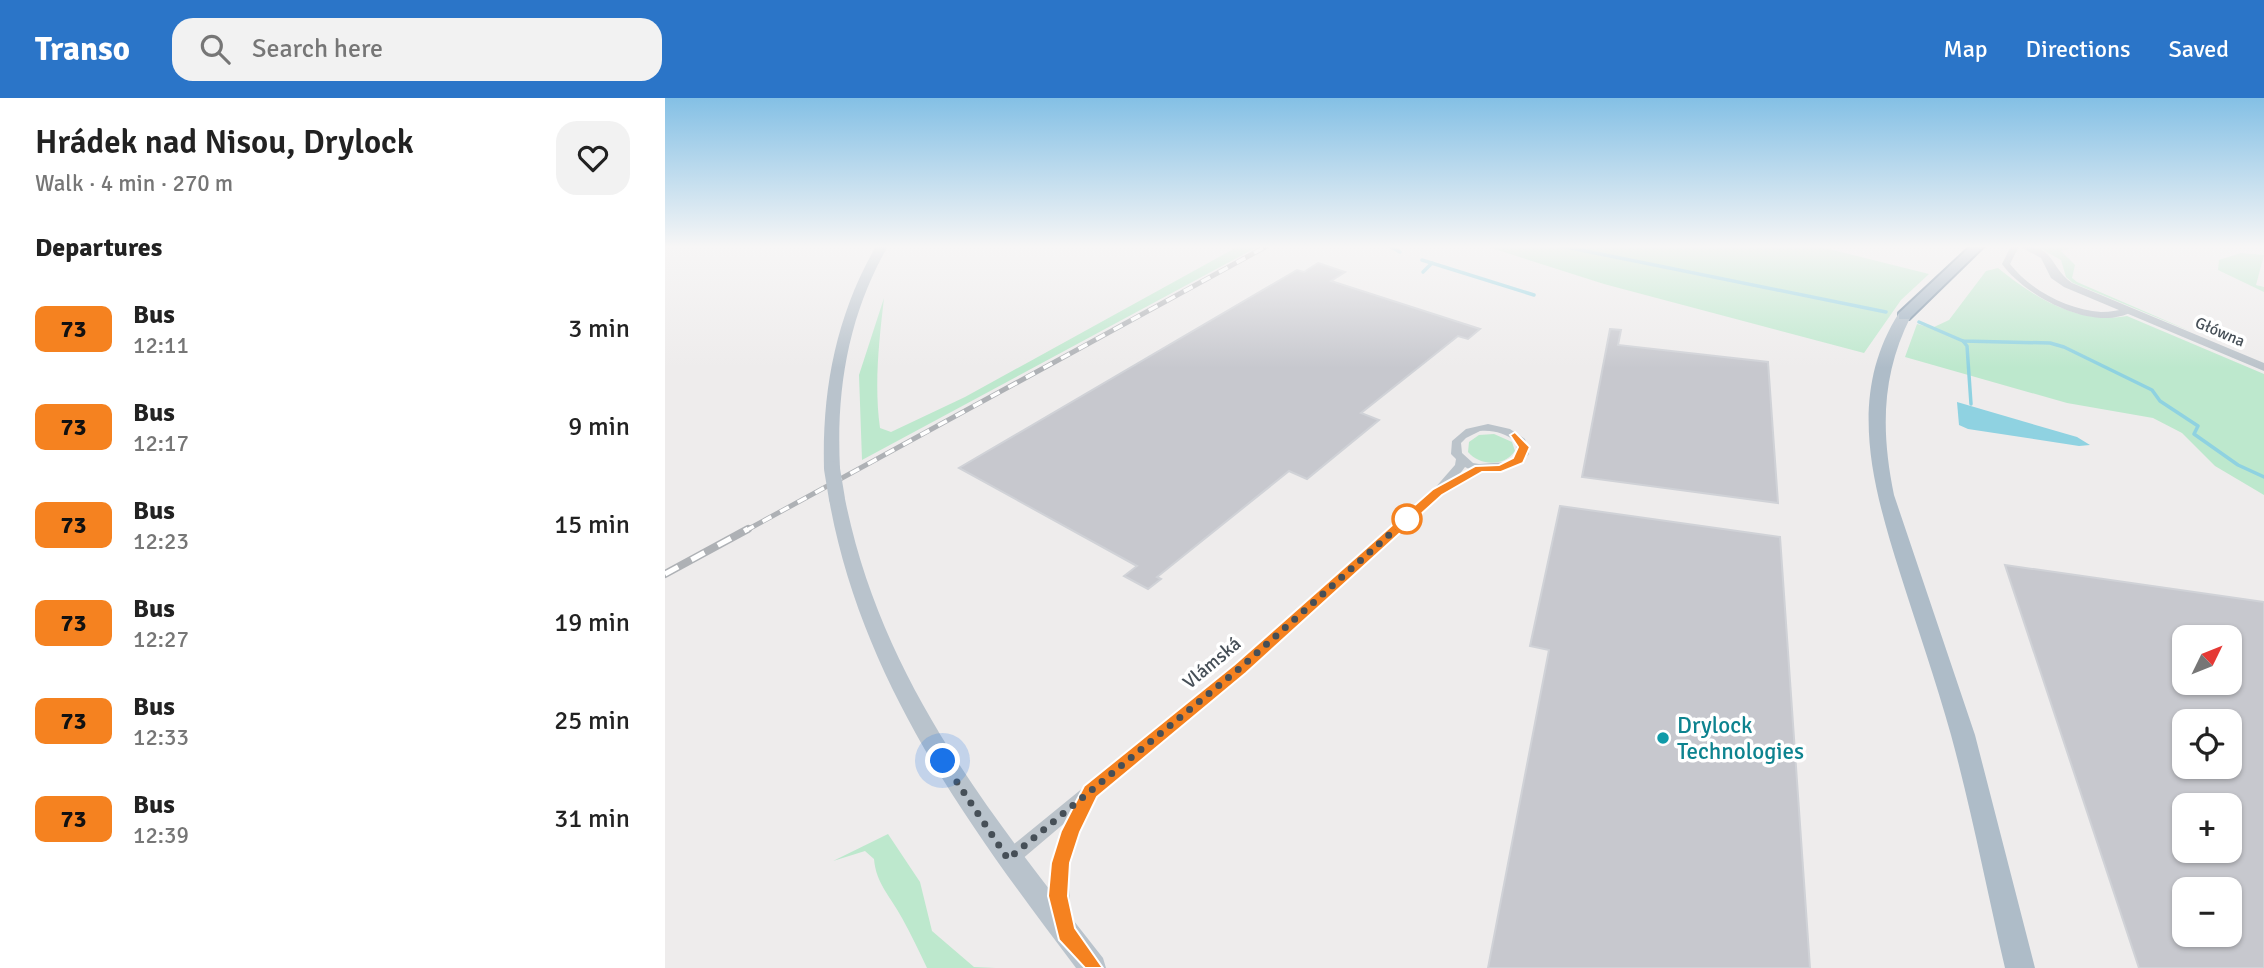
<!DOCTYPE html>
<html lang="en">
<head>
<meta charset="utf-8">
<style>
	body { margin:0; font-family:Signika,sans-serif; background:#f2f2f2; color:#222; height:100vh; display:flex; flex-direction:column; font-size:26px; white-space:nowrap }
	* { box-sizing:border-box; margin:0 }
	p { font-size:23px; color:#767676 }
	.icon { flex:none; width:38px; height:38px; fill:none; stroke:currentColor; stroke-width:2; stroke-linecap:round; stroke-linejoin:round }
	.map { position:relative; flex:1; overflow:hidden }
	.drawer { display:flex; flex-direction:column; background:#fff; width:665px }
	.drawer>* { flex:none }
	.badge { padding:0 14px; border-radius:10px; font-size:24px; line-height:46px }
	.needle { width:46px; rotate:47deg }
	.fabs { position:absolute; left:1507px; top:527px; display:grid; gap:14px }
	.fabs a { display:grid; place-items:center; width:70px; height:70px; border-radius:14px; background:#fff; box-shadow:0 2px 5px #0004; font-size:35px }
	.you { position:absolute; width:35px; height:35px; margin:-18px; border:5px solid #fff; border-radius:50%; background:#1a73e8; box-shadow:0 0 0 10px #1a73e833 }
	.map>.badge { position:absolute; translate:-50% -50%; box-shadow:0 0 0 4px #fff }
	h2 { padding:0 35px; font-size:26px; line-height:63px }
	.round { display:grid; place-items:center; flex:none; width:74px; height:74px; border-radius:21px; background:#f2f2f2 }
	.overview { display:flex; align-items:center; justify-content:space-between; height:119px; padding:0 35px }
	h1 { font-size:33px; font-weight:600; line-height:52px }
	ul { padding:0; list-style:none }
	li { display:flex; align-items:center; gap:21px; height:98px; padding:0 35px }
	li div { flex:1 }
	li b { display:block; font-size:26px }
	li em { font-style:normal }
	li .badge { min-width:77px; font-weight:700; text-align:center }
	header { display:flex; align-items:center; gap:42px; box-sizing:border-box; height:98px; padding:0 35px; background:#2b75c8; color:#fff }
	header strong { font-size:33px }
	nav { display:flex; gap:38px; margin-inline-start:auto; font-size:24px }
	.search { width:490px; height:63px; background:#f2f2f2; display:flex; align-items:center; gap:18px; box-sizing:border-box; padding:0 24px; border-radius:21px; color:#767676; font-size:26px }
	main { display:flex; flex:1; min-height:0 }
	.map>svg:first-child { display:block }
</style>
</head>
<body>
<header>
<strong>Transo</strong>
<div class="search"><svg class="icon" aria-label="search" viewBox="0 0 24 24"><circle cx="10" cy="10" r="6"/><path d="M15 15l6 6"/></svg>Search here</div>
<nav><a>Map</a><a>Directions</a><a>Saved</a></nav>
</header>
<main>
<section class="drawer">
<div class="overview"><div><h1>Hrádek nad Nisou, Drylock</h1><p>Walk · 4 min · 270 m</p></div><a class="round"><svg class="icon" aria-label="heart" viewBox="0 0 24 24"><path d="M12 20l-8-8c-3-5 5-10 8-4 3-6 11-1 8 4z"/></svg></a></div>
<h2>Departures</h2>
<ul>
<li><span class="badge" style="background:#f58220;color:#111">73</span><div><b>Bus</b><p>12:11</p></div><em>3 min</em></li>
<li><span class="badge" style="background:#f58220;color:#111">73</span><div><b>Bus</b><p>12:17</p></div><em>9 min</em></li>
<li><span class="badge" style="background:#f58220;color:#111">73</span><div><b>Bus</b><p>12:23</p></div><em>15 min</em></li>
<li><span class="badge" style="background:#f58220;color:#111">73</span><div><b>Bus</b><p>12:27</p></div><em>19 min</em></li>
<li><span class="badge" style="background:#f58220;color:#111">73</span><div><b>Bus</b><p>12:33</p></div><em>25 min</em></li>
<li><span class="badge" style="background:#f58220;color:#111">73</span><div><b>Bus</b><p>12:39</p></div><em>31 min</em></li>
</ul>
</section>
<div class="map">
<svg width="1599" height="870" viewBox="0 0 1599 870">
	<rect width="100%" height="100%" fill="#eeecec"/>
	<g fill="#bde8cd">
		<path d="M574 148H594L197 362 194 277 219 200C214 243 209 287 215 330L226 334 300 299Z"/>
		<polygon points="820,148 1152,148 1264,176 1236,202 1199,255 939,186"/>
		<polygon points="1392,148 1415,148 1396,153 1410,167 1407,180 1412,184 1527,234 1408,185 1401,179 1396,162 1373,149"/>
		<polygon points="1576,155 1599,157 1591,187 1599,189 1599,194 1553,172 1554,162"/>
		<path d="M1333 170C1371 201 1412 226 1462 218L1599 276V397L1550 368 1517 335 1488 320 1402 305 1240 259 1252 226 1267 230 1284 222 1321 173Z"/>
		<path d="M829 336 847 344 850 353C839 369 815 368 803 354L804 344 814 337Z"/>
		<path d="M223 736 255 784 267 833 309 869 331 870H262C254 853 246 836 237 820 226 799 211 786 209 761L200 753 168 763Z"/>
	</g>
	<polygon fill="#8fd2e1" points="1292,304 1412,339 1425,347 1414,348 1303,331 1294,327"/>
	<g fill="none" stroke-linecap="round" stroke-linejoin="round">
		<g stroke="#8fd2e1" stroke-width="3.5">
			<polyline points="724,148 735,154"/>
			<polyline points="896,148 1221,214"/>
			<polyline points="757,162 869,197"/>
			<polyline points="758,174 767,165"/>
			<polyline points="1254,224 1298,243 1385,245 1399,249 1487,292 1495,303 1533,328 1529,336 1573,367 1599,379"/>
			<polyline points="1298,243 1302,248 1306,306"/>
		</g>
	</g>
	<g fill="#c7c8ce" stroke="#d0d2d7" stroke-width="2" fill-rule="evenodd">
		<polygon points="653,165 680,174 666,183 815,231 803,241 793,238 696,315 714,322 642,381 624,373 492,479 496,481 483,491 459,478 472,468 294,370 632,172 639,174"/>
		<polygon points="945,231 956,232 953,247 1103,264 1113,405 917,379"/>
		<polygon points="895,408 1115,439 1145,870 823,870 884,552 865,548"/>
		<path d="M1340 467 1599 504V870H1474ZM1519 539H1564V584H1519ZM1519 623H1564V668H1519ZM1519 707H1564V752H1519ZM1519 791H1564V836H1519Z"/>
	</g>
	<g fill="none" stroke-linecap="round" stroke-linejoin="round">
		<defs>
			<polygon id="trunk" points="1306,148 1319,148 1244,221 1234,221 1234,215"/>
		</defs>
		<use href="#trunk" stroke="#738ba1" stroke-width="4"/>
		<g fill="#bbc3ca" fill-rule="evenodd">
			<path d="M1346 148H1354L1345 166C1365 192 1403 212 1436 214 1446 214 1455 212 1464 210L1468 213C1430 236 1360 198 1337 166Z"/>
			<path d="M823 326 845 331 860 341 864 356C844 379 835 365 814 375 802 380 792 389 780 394L580 574 430 700C420 724 408 745 404 771 402 787 408 814 403 825L397 828 391 825C377 793 389 753 402 723L350 767 344 769 338 767 335 761 338 755 570 566 769 391 790 367 791 361 786 356 787 343 801 331ZM815 333C829 332 840 335 851 344L852 355 843 364 814 366 808 365 797 355 796 345 801 340ZM800 369 804 371 794 377Z"/>
		</g>
		<path fill="#bbc3ca" fill-rule="evenodd" d="M1354 148C1391 147 1383 168 1407 185L1599 265V273L1399 189 1386 180 1376 160Z"/>
		<g fill="#b9c3cc" fill-rule="evenodd">
			<path d="M211 148H223C183 218 171 291 175 371L167 376 159 371C157 291 171 218 211 148Z"/>
			<path d="M172 396 180 401C217 584 326 717 438 860L441 870H411C303 727 196 582 164 401Z"/>
		</g>
		<path fill="#aebcc8" fill-rule="evenodd" d="M1239 214 1246 218C1216 277 1216 334 1229 397L1310 637 1370 870H1340C1322 793 1307 714 1286 637 1271 583 1252 529 1235 475 1208 389 1181 298 1234 215Z"/>
		<use href="#trunk" fill="#9baebf" fill-rule="evenodd"/>
		<defs>
			<polyline id="rail-far1" points="80,433 602,148"/>
			<polyline id="rail" points="0,476 83,431"/>
		</defs>
		<use href="#rail-far1" stroke="#aeb1b5" stroke-width="5"/>
		<use href="#rail" stroke="#aeb1b5" stroke-width="8"/>
		<use href="#rail-far1" stroke="#fff" stroke-width="3.5" stroke-dasharray="10" stroke-linecap="butt"/>
		<use href="#rail" stroke="#fff" stroke-width="5" stroke-dasharray="15" stroke-linecap="butt"/>
		<polyline stroke="#b9c3cc" stroke-width="16" points="167,371 172,401"/>
	</g>
	<linearGradient id="sky" x2="0" y2="1"><stop stop-color="#84c0e5"/><stop offset="0.55" stop-color="#f7f6f6"/><stop offset="1" stop-color="#f7f6f6" stop-opacity="0"/></linearGradient>
	<rect width="1599" height="270" fill="url(#sky)"/>
	<polygon fill="#f58220" stroke="#fff" stroke-width="2" points="850,334 865,349 858,365 836,374 817,374 777,397 581,575 432,699 415,734 405,765 403,798 410,830 438,870 420,870 394,842 383,798 386,765 396,733 419,688 570,566 768,391 810,368 834,367 848,360 853,349 845,337"/>
	<g fill="none" stroke-linecap="round" stroke-linejoin="round">
		<polyline stroke="#464f57" stroke-width="7" stroke-dasharray="0 12.6" points="278,663 343,761 575,570 742,421"/>
	</g>
	<circle fill="#fff" stroke="#f58220" stroke-width="3.5" cx="742" cy="421" r="14"/>
	<circle fill="#0f9aa8" stroke="#fff" stroke-width="2.5" cx="998" cy="640" r="7"/>
	<g text-anchor="middle" dominant-baseline="central" stroke-width="7" stroke-linejoin="round" paint-order="stroke">
		<g font-size="16" fill="#464f57" stroke="#fff">
			<text transform="translate(1555 234) rotate(23)">Główna</text>
		</g>
		<g font-size="19" fill="#464f57" stroke="#fff">
			<text transform="translate(547 565) rotate(-40)">Vlámská</text>
		</g>
		<g font-size="23" fill="#0d838f" stroke="#fff" text-anchor="start">
			<text x="1012" y="627">Drylock<tspan x="1012" dy="26">Technologies</tspan></text>
		</g>
	</g>
</svg>
<div class="fabs">
<a><svg class="needle" viewBox="-14 -14 28 28"><path d="M0-13l5 13h-10z" fill="#e53935"/><path d="M0 13l5-13h-10z" fill="#767676"/></svg></a>
<a><svg class="icon" aria-label="locate" viewBox="0 0 24 24"><circle cx="12" cy="12" r="6"/><path d="M12 2v4M12 18v4M2 12h4M18 12h4"/></svg></a>
<a>+</a>
<a>−</a>
</div>
<div class="you" style="left:278px;top:663px"></div>
</div>
</main>
</body>
</html>
